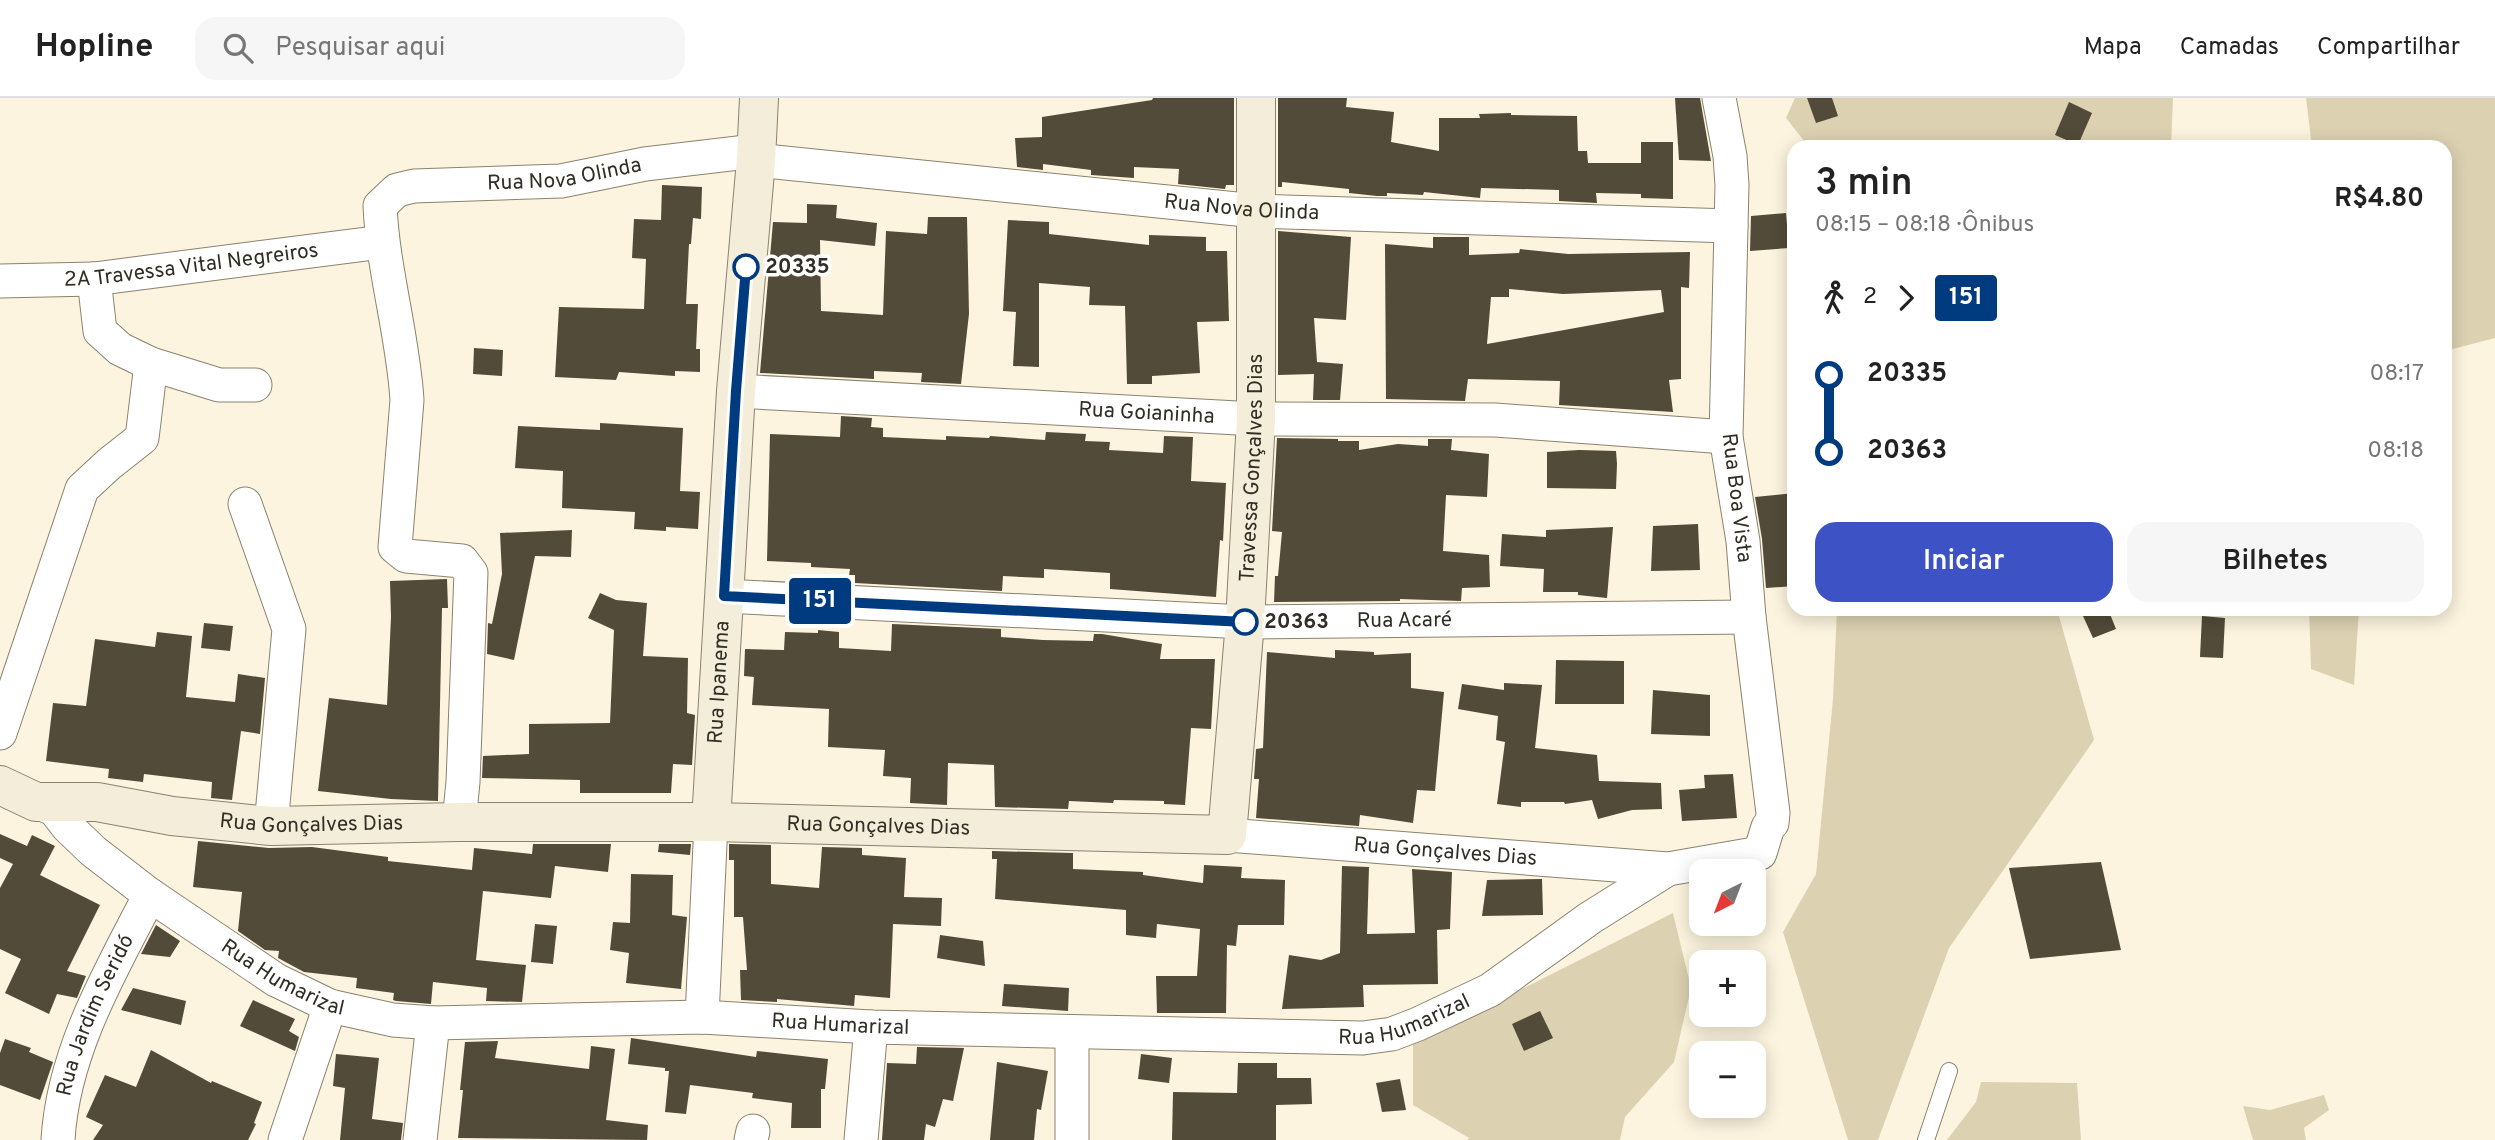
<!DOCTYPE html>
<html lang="pt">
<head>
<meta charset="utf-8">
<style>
	body { margin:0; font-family:Overpass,sans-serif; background:#f6f6f6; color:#222; height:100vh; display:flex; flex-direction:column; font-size:26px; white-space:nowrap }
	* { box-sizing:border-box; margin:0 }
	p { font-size:23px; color:#767676 }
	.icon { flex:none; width:38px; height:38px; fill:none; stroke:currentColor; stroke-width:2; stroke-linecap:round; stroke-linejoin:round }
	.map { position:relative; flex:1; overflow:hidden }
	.details { position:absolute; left:1787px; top:42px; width:665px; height:476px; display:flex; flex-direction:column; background:#fff; border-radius:21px; box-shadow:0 4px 18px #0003 }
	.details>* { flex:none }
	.badge { padding:0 14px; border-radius:5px; font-size:24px; line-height:46px }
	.needle { width:46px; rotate:222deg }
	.tools { position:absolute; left:1689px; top:761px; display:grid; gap:14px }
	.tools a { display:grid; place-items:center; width:77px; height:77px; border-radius:14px; background:#fff; box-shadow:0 4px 18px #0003; font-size:35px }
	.map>.badge { position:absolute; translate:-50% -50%; box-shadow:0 0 0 4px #fff }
	.legs { display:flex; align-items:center; gap:10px; height:77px; padding:0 28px; font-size:23px }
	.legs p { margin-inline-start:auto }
	.head { display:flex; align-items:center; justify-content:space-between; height:119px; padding:0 28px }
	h1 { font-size:38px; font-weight:600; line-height:52px }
	.cta { display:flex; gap:14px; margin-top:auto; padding:14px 28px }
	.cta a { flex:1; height:80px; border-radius:21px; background:#3d52c5; color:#fff; font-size:28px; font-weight:600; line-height:80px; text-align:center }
	.cta a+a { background:#f6f6f6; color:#222 }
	ul { padding:0 28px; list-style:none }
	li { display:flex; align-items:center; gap:24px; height:77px; font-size:26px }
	li i { display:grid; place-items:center; width:10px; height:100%; margin:0 9px; background:currentColor }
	li i::after { content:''; width:18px; height:18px; margin:-9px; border:5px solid; border-radius:50%; background:#fff }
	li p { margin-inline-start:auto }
	li:first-child i { background:linear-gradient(#0000 50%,currentColor 0) }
	li:last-child i { background:linear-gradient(currentColor 50%,#0000 0) }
	header { display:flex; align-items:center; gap:42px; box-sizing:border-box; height:98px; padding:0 35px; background:#fff; border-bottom:2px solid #e0e0e0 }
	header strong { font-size:33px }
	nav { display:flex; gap:38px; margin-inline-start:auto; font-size:24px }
	.search { width:490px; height:63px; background:#f6f6f6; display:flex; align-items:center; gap:18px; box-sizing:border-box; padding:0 24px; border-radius:21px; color:#767676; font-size:26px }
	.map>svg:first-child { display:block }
</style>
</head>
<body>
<header>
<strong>Hopline</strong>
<div class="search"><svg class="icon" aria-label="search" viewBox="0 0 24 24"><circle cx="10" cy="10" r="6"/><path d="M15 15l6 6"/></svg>Pesquisar aqui</div>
<nav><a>Mapa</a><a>Camadas</a><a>Compartilhar</a></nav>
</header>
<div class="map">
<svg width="2495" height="1042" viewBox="0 0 2495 1042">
	<rect width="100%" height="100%" fill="#fcf4de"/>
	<g fill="#dcd1b1">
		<polygon points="1795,0 2173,0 2171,49 1809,49 1786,20"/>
		<polygon points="2306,0 2495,0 2495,240 2445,253 2445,49 2312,49"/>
		<polygon points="1837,511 2057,511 2094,642 1949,850 1878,1042 1848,1042 1783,834 1816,776 1833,601"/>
		<polygon points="2309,511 2359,511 2354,587 2311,571"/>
		<polygon points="1673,815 1691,890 1674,964 1625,1019 1620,1042 1467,1042 1469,1040 1413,1007 1413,946"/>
		<polygon points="1981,984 2077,985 2081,1042 1947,1042 1976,1004"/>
		<polygon points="2324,997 2329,1012 2304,1030 2306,1042 2253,1042 2243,1008 2270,1012"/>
	</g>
	<g fill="#524b39" fill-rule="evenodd">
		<polygon points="1153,0 1234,0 1234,87 1226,87 1225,91 1178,86 1179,71 1134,69 1134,80 1091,77 1091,72 1043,66 1043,72 1017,69 1015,40 1042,39 1042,19 1152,2"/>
		<polygon points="1278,0 1347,0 1346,9 1394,14 1391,44 1439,53 1439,20 1480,20 1479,16 1511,15 1511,17 1577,18 1578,53 1587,53 1588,65 1641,65 1641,44 1673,44 1673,101 1641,100 1641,96 1596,95 1597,105 1559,103 1559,92 1481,90 1480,100 1424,94 1423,97 1387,95 1387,98 1377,98 1349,95 1349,91 1282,84 1282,89 1278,89"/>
		<polygon points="1675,0 1700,0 1711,63 1679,62"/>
		<polygon points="1807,0 1832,0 1838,18 1816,25"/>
		<polygon points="2069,4 2092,15 2078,47 2055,37"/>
		<polygon points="662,87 702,89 701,121 693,120 691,146 689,146 686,206 698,206 696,251 700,251 700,274 675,273 675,278 619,274 616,282 555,279 559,209 644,211 646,161 632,160 634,121 661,122"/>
		<polygon points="807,106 837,107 836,120 877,125 875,148 820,142 821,213 883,217 886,133 927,136 928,119 967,119 969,216 961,286 921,284 922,275 874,273 874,281 760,275 773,124 807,125"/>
		<polygon points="1786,115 1789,150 1750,153 1751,118"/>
		<polygon points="1008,122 1049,124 1049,136 1149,147 1149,137 1206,139 1206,153 1227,153 1229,223 1197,224 1200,275 1152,278 1152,286 1127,286 1125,208 1089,207 1090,189 1039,185 1039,269 1013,268 1016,214 1003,213"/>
		<polygon points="1278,133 1351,139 1346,222 1314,220 1317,264 1343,266 1340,302 1313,302 1314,276 1278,277"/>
		<path d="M1433 139H1469V157L1519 155 1520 151 1568 156 1690 154 1689 190 1681 189V281L1669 282 1673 314 1559 307 1560 283 1468 281 1465 303 1386 301 1385 146 1433 150ZM1509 191 1563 196 1661 192 1664 214 1487 246 1491 199H1509Z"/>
		<polygon points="474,250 503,252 502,278 473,276"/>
		<polygon points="841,318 872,320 871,329 883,330 883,339 946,342 946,338 989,340 990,338 1045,342 1046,334 1086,336 1085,343 1110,344 1109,352 1163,355 1164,338 1193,339 1191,383 1226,385 1223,443 1220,442 1216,499 1110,491 1110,475 1044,471 1044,480 1003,478 1002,493 855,485 855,477 849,477 850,471 811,469 811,465 767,463 770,336 840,339"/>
		<polygon points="600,325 683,330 680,393 700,394 698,431 666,429 666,433 634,431 635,414 562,410 563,373 515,370 518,328 600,332"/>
		<polygon points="1277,340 1338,341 1338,343 1359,343 1359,352 1398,346 1428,348 1428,341 1452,341 1451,352 1489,356 1487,399 1446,397 1443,453 1489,457 1490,489 1462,490 1461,503 1400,501 1400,503 1274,504 1275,478 1278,478 1282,434 1272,433"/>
		<polygon points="1579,352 1616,353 1617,366 1616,391 1547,390 1547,354"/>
		<polygon points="1794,395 1794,488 1766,490 1762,441 1755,399"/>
		<polygon points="1698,426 1700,472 1651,473 1653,428"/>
		<polygon points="1613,429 1607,500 1578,497 1578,494 1543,494 1544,471 1500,468 1502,436 1546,439 1546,432"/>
		<polygon points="572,432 571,459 535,458 514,562 487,556 488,525 492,526 502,476 500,435"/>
		<polygon points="447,481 448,510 442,510 438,703 391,701 318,693 329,600 387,607 391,519 390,483"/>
		<polygon points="600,495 616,502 647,505 643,558 688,560 687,615 695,617 692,667 673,666 671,695 580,695 580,682 482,680 483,658 529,656 529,626 610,625 614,532 588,520"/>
		<polygon points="2099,511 2108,511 2116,531 2093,540 2083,518"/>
		<polygon points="2202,518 2225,520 2223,560 2200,559"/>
		<polygon points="204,525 233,528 230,553 201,550"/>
		<polygon points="892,526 1001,531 1001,539 1043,542 1093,543 1094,536 1102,536 1162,546 1160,561 1215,561 1211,631 1191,630 1185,707 1164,706 1164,703 1114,702 1113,705 1069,703 1068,711 995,709 994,667 948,665 947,707 910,705 911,680 883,678 885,652 828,649 829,611 752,607 754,579 744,578 745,551 784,552 785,534 818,535 818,532 839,534 839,550 891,553"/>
		<polygon points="157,534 192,538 186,599 235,604 238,576 265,580 260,636 241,633 232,702 211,700 212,684 144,676 143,684 108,680 109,671 46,663 53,605 86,608 95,541 155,549"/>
		<polygon points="1335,552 1374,554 1374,557 1411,555 1411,590 1444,594 1435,693 1417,692 1413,725 1360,717 1359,728 1256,720 1259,681 1254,681 1256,651 1263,650 1267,554 1335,560"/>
		<polygon points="1556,562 1624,563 1624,606 1555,606"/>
		<polygon points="1504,585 1542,587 1535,650 1597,657 1599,683 1661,685 1662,711 1632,712 1598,721 1592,702 1565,706 1564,704 1521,704 1521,709 1497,706 1505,644 1496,642 1498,618 1458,611 1462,586 1504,592"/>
		<polygon points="1653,592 1710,597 1710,638 1651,636"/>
		<polygon points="1733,676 1737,720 1682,723 1679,692 1705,690 1704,677"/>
		<polygon points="0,736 27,748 32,737 55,748 40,777 100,807 67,873 86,878 77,900 57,896 49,916 5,895 21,861 0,851 0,790 13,766 0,760"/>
		<polygon points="198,743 269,750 312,749 388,759 388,763 472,772 474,750 532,756 533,746 611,746 608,774 555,768 551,800 483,793 476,862 526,867 522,904 486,903 487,890 433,884 431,906 396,903 393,902 394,895 356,890 357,880 304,874 278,860 279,853 265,852 238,833 242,794 193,789"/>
		<polygon points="659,746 691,746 690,757 658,754"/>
		<polygon points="729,746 771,747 771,786 819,790 822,749 862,750 862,757 906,760 904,799 942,800 941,828 893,826 890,900 855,897 854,908 777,901 777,904 741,902 740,872 747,872 743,819 734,819 734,762 729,762"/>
		<polygon points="992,753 1073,755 1073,771 1143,774 1143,777 1203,785 1204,767 1242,769 1241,780 1285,782 1284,827 1238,827 1236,848 1227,847 1226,915 1157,915 1156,878 1197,878 1200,831 1157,826 1156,840 1126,837 1126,812 995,801 997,761 992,761"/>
		<polygon points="2101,764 2121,852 2030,861 2009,770"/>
		<polygon points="1342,768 1369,769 1367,836 1415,835 1412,771 1452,774 1450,831 1437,832 1438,886 1363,887 1364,909 1282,911 1289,857 1321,862 1340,855"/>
		<polygon points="631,776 673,777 672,817 687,819 681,891 626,885 629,855 610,852 613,824 630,825"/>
		<polygon points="1542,781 1543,817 1482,818 1487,782"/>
		<polygon points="535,826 557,828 553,866 531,864"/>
		<polygon points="156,827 180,843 170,859 141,856"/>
		<polygon points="940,837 983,843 985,868 937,860"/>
		<polygon points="1004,886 1069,890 1068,913 1002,908"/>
		<polygon points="133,890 186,903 181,927 121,912"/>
		<polygon points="253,902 295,921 289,933 299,939 295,953 240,928"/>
		<polygon points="1540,913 1553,940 1524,953 1512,926"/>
		<polygon points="631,940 756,959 757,953 828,961 825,991 821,991 821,1030 791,1030 792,1005 752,1000 753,995 690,987 686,1016 665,1014 669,973 665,973 665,970 628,966"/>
		<polygon points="5,941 31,950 29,954 53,964 40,1002 0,987 0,955"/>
		<polygon points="498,943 495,960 589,971 591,948 615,951 606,1022 648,1027 647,1042 458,1040 463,992 460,992 465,944"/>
		<polygon points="917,949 964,950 953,1003 943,1001 935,1029 926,1026 924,1042 882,1042 887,965 916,966"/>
		<polygon points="151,952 211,985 212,983 262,1004 254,1025 256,1026 248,1042 93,1042 103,1027 86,1019 105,977 136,989"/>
		<polygon points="336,956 379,960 372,1021 403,1025 401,1042 340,1042 345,990 333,988"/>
		<polygon points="1141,956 1172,960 1169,985 1138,981"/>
		<polygon points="997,964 1048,973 1041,1012 1037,1011 1034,1042 990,1042"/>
		<polygon points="1238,965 1277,965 1277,980 1311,980 1312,1006 1276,1007 1276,1042 1172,1042 1173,994 1237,995"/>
		<polygon points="1400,981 1406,1012 1382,1014 1376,985"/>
	</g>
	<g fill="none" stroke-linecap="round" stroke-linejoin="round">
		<defs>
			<polyline id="lane" points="1926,1042 1949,973"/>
			<g id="street">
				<path id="s1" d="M756 62 1256 113 1731 128"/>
				<polyline points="94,181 100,233 120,251 151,266 219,287 255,287"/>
				<path id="s2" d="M0 183 94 181 382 144"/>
				<path id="s3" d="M736 293 1256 321 1495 322 1726 339"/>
				<polyline points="245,406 289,531 271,728"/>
				<path id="s4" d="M724 498 1245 524 1749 519"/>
				<polyline points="0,635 82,391 109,366 142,340 151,266"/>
				<path id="s5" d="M36 704 54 711 68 729 93 753 150 797 276 882 330 908 393 922 433 925 702 919 871 929 1363 940 1392 936 1418 926 1490 892 1590 820 1668 771"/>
				<path id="s6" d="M459 724 463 684 471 475 462 463 406 458 395 449 407 302C403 237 383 173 380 108L397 92 414 88 561 83 645 66 755 53"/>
				<path id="s7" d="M1227 737 1668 771 1760 755 1768 729 1772 725 1773 715 1749 519 1743 443 1726 339 1732 87 1730 58 1719 0"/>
				<polyline points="702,919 711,724"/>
				<polyline points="1072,934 1072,1042"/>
				<path id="s8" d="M58 1042C63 954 110 874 150 797"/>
				<polyline points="285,1042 330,908"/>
				<polyline points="420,1042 433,925"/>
				<polyline points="751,1042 753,1033"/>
				<polyline points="861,1042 871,929"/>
			</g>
			<g id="secondary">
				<path id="s9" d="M0 687 36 704H97L172 718 271 728 459 724H711L1227 737 1245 524 1256 321V0"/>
				<path id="s10" d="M711 724 736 293 756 62 759 0"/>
			</g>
		</defs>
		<use href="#lane" stroke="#89826f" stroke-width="18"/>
		<use href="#street" stroke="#89826f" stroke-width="35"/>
		<use href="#secondary" stroke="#89826f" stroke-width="40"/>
		<use href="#lane" stroke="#fff" stroke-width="16"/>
		<use href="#street" stroke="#fff" stroke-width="33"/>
		<use href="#secondary" stroke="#f4edd9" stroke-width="38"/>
	</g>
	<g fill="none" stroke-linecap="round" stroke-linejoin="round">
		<defs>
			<polyline id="line-1" points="746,169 736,293 724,498 1245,524"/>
		</defs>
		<use href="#line-1" stroke="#fff" stroke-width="16"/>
		<use href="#line-1" stroke="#003b80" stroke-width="10"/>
	</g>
	<g fill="#fff" stroke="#003b80" stroke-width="3.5">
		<circle cx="746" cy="169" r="12"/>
		<circle cx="1245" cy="524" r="12"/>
	</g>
	<g text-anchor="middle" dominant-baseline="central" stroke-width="7" stroke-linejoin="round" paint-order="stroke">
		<g font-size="21" fill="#312e26" stroke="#fff">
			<text stroke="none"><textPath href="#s6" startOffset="870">Rua Nova Olinda</textPath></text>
			<text stroke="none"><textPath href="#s1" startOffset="488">Rua Nova Olinda</textPath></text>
			<text stroke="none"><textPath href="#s2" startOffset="192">2A Travessa Vital Negreiros</textPath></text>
			<text stroke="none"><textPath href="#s3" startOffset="411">Rua Goianinha</textPath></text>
			<text stroke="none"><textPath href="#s9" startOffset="1601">Travessa Gonçalves Dias</textPath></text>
			<text transform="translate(1736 400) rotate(83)">Rua Boa Vista</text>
			<text stroke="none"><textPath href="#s4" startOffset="681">Rua Acaré</textPath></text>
			<text stroke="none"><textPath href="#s10" startOffset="140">Rua Ipanema</textPath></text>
			<text stroke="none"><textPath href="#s9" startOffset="317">Rua Gonçalves Dias</textPath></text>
			<text stroke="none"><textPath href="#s9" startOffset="884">Rua Gonçalves Dias</textPath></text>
			<text stroke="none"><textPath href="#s7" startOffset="219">Rua Gonçalves Dias</textPath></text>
			<text stroke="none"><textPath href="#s5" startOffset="306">Rua Humarizal</textPath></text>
			<text stroke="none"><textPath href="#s8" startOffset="131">Rua Jardim Seridó</textPath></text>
			<text stroke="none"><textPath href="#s5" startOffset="1440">Rua Humarizal</textPath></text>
			<text stroke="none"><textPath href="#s5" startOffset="873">Rua Humarizal</textPath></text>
		</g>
		<g font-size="21" font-weight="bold" fill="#312e26" stroke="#fff" text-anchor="start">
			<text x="765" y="169">20335</text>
			<text x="1264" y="524">20363</text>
		</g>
	</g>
</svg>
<div class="tools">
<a><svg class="needle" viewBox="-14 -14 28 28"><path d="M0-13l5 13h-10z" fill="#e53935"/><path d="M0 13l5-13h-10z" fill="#767676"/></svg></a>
<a>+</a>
<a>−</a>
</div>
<b class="badge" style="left:820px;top:503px;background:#003b80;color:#fff">151</b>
<section class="details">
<div class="head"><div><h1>3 min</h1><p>08:15 – 08:18 · Ônibus</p></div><b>R$4.80</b></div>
<div class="legs"><svg class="icon" aria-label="walk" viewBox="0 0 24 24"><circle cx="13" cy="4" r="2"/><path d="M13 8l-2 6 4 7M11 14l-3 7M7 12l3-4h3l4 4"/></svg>2<svg class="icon" aria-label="forward" viewBox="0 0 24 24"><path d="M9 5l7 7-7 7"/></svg><b class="badge" style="background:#003b80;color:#fff">151</b></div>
<ul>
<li><i style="color:#003b80"></i><b>20335</b><p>08:17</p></li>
<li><i style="color:#003b80"></i><b>20363</b><p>08:18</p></li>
</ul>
<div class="cta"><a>Iniciar</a><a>Bilhetes</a></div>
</section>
</div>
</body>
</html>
